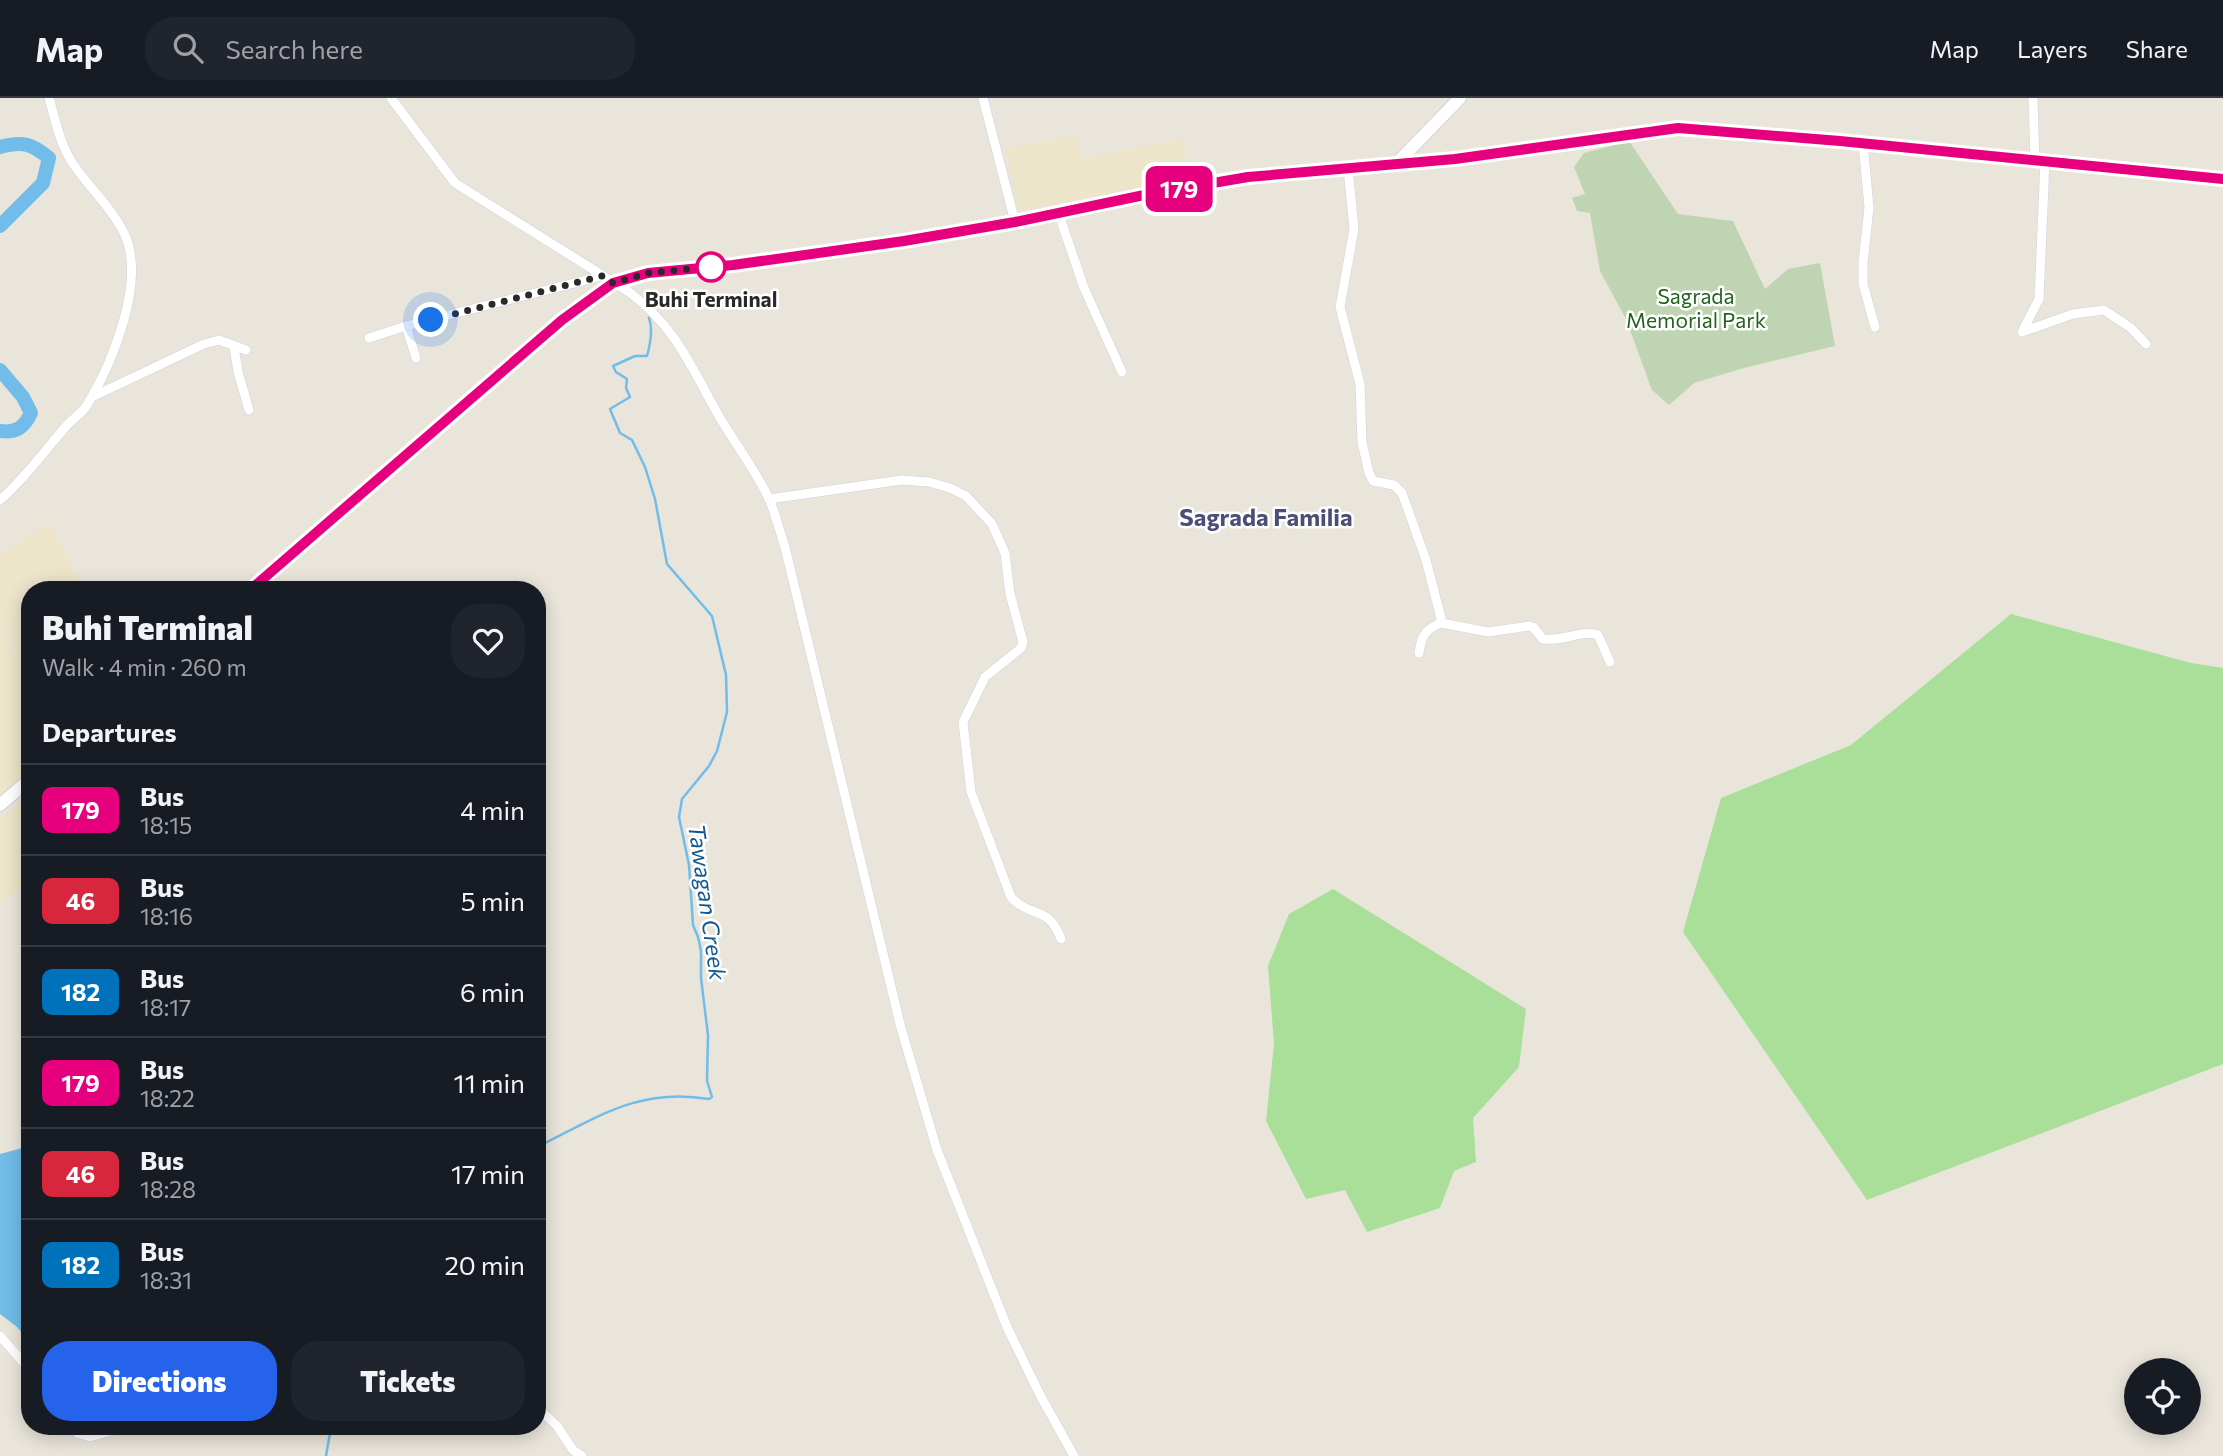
<!DOCTYPE html>
<html lang="en">
<head>
<meta charset="utf-8">
<style>
	body { margin:0; font-family:Commissioner,sans-serif; background:#20242c; color:#f1f3f6; height:100vh; display:flex; flex-direction:column; font-size:26px; white-space:nowrap }
	* { box-sizing:border-box; margin:0 }
	p { font-size:23px; color:#9ea1a6 }
	.icon { flex:none; width:38px; height:38px; fill:none; stroke:currentColor; stroke-width:2; stroke-linecap:round; stroke-linejoin:round }
	.map { position:relative; flex:1; overflow:hidden }
	.drawer { position:absolute; left:21px; top:483px; width:525px; height:854px; display:flex; flex-direction:column; background:#171b24; border-radius:28px; box-shadow:0 4px 18px #0003 }
	.drawer>* { flex:none }
	.badge { padding:0 14px; border-radius:10px; font-size:24px; line-height:46px }
	.tools { position:absolute; left:2124px; top:1260px; display:grid; gap:14px }
	.tools a { display:grid; place-items:center; width:77px; height:77px; border-radius:50%; background:#171b24; box-shadow:0 4px 18px #0003; font-size:35px }
	.you { position:absolute; width:35px; height:35px; margin:-18px; border:5px solid #fff; border-radius:50%; background:#1a73e8; box-shadow:0 0 0 10px #1a73e833 }
	.map>.badge { position:absolute; translate:-50% -50%; box-shadow:0 0 0 4px #fff }
	h2 { padding:0 21px; font-size:26px; line-height:63px }
	.round { display:grid; place-items:center; flex:none; width:74px; height:74px; border-radius:28px; background:#20242c }
	.summary { display:flex; align-items:center; justify-content:space-between; height:119px; padding:0 21px }
	h1 { font-size:33px; font-weight:800; line-height:52px }
	.primary-button { display:flex; gap:14px; margin-top:auto; padding:14px 21px }
	.primary-button a { flex:1; height:80px; border-radius:28px; background:#2563eb; color:#fff; font-size:28px; font-weight:800; line-height:80px; text-align:center }
	.primary-button a+a { background:#20242c; color:#f1f3f6 }
	ul { padding:0; list-style:none }
	li { display:flex; align-items:center; gap:21px; height:91px; padding:0 21px; border-top:2px solid #363941 }
	li div { flex:1 }
	li b { display:block; font-size:26px }
	li em { font-style:normal }
	li .badge { min-width:77px; font-weight:700; text-align:center }
	header { display:flex; align-items:center; gap:42px; box-sizing:border-box; height:98px; padding:0 35px; background:#171b24; border-bottom:2px solid #363941 }
	header strong { font-size:33px }
	nav { display:flex; gap:38px; margin-inline-start:auto; font-size:24px }
	.search { width:490px; height:63px; background:#20242c; display:flex; align-items:center; gap:18px; box-sizing:border-box; padding:0 24px; border-radius:28px; color:#9ea1a6; font-size:26px }
	.map>svg:first-child { display:block }
</style>
</head>
<body>
<header>
<strong>Map</strong>
<div class="search"><svg class="icon" aria-label="search" viewBox="0 0 24 24"><circle cx="10" cy="10" r="6"/><path d="M15 15l6 6"/></svg>Search here</div>
<nav><a>Map</a><a>Layers</a><a>Share</a></nav>
</header>
<div class="map">
<svg width="2223" height="1358" viewBox="0 0 2223 1358">
	<rect width="100%" height="100%" fill="#eae5db"/>
	<g fill="#ece5ca">
		<polygon points="1077,36 1082,60 1182,40 1190,79 1019,113 1006,51"/>
		<polygon points="49,423 84,492 30,492 30,577 0,534 0,457"/>
		<polygon points="0,537 30,581 30,676 0,700"/>
		<polygon points="27,698 30,703 30,786 0,803 0,721"/>
	</g>
	<g fill="#a9df99">
		<polygon points="2011,516 2191,565 2223,570 2223,966 1867,1102 1683,834 1721,700 1851,647"/>
		<polygon points="1333,791 1526,911 1519,969 1473,1020 1476,1064 1454,1073 1440,1110 1367,1134 1345,1092 1306,1101 1266,1023 1274,946 1268,868 1289,816"/>
	</g>
	<polygon fill="#bfd4b2" points="1629,43 1678,116 1733,123 1765,191 1788,171 1820,165 1835,248 1744,270 1694,285 1669,307 1652,292 1626,221 1600,173 1590,115 1577,113 1572,100 1585,96 1574,69 1584,55"/>
	<polygon fill="#71bce9" points="30,1048 30,1244 17,1229 0,1216 0,1056"/>
	<g fill="none" stroke-linecap="round" stroke-linejoin="round">
		<g stroke="#71bce9" stroke-width="2.5">
			<path d="M537 1049C597 1020 638 989 709 1001L712 999 707 983 708 937 701 880V853L698 839 693 827 689 767 679 719 682 701 709 668 717 653 727 614 726 577 712 518 667 466 655 401 645 369 632 342 620 335 610 311 630 299 626 290 627 281 616 274 613 268 635 258H647C650 247 653 230 649 220"/>
			<polyline points="326,1358 330,1335 328,1328"/>
		</g>
		<g stroke="#71bce9" stroke-width="14">
			<path d="M0 49C22 43 31 45 49 60L43 85 0 128"/>
			<path d="M0 272 23 299 31 315C24 330 16 335 0 333"/>
		</g>
		<defs>
			<g id="street">
				<path d="M391 0 455 85 629 194C677 230 691 269 720 320 736 347 757 374 770 403 776 418 780 434 785 449L901 930 937 1052 1007 1229 1040 1297 1074 1358"/>
				<polyline points="983,0 1015,124"/>
				<polyline points="2033,0 2035,62"/>
				<polyline points="1863,45 1869,109 1863,165 1863,186 1875,229"/>
				<polyline points="2045,63 2039,201 2022,234 2073,216 2104,212 2131,230 2146,246"/>
				<path d="M1348 71 1354 131 1340 209 1360 286 1362 344 1369 375 1373 383 1394 387 1402 395 1426 462 1441 520V525C1425 531 1421 539 1419 555"/>
				<polyline points="1058,114 1084,190 1122,274"/>
				<polyline points="406,228 416,260"/>
				<polyline points="369,240 406,228 602,178"/>
				<polyline points="234,248 238,274 249,312"/>
				<polyline points="92,299 204,246 219,242 246,252"/>
				<path d="M769 401 902 382 929 384 950 390 966 398 992 426 1005 455 1010 496 1023 544 1021 550 985 579 963 624 971 694 1011 799C1031 821 1048 806 1061 841"/>
				<path d="M0 402C26 379 45 352 68 326 74 320 82 315 87 307 112 266 147 182 124 135 111 108 85 86 70 61 59 43 55 20 49 0"/>
				<path d="M1441 525 1488 534 1529 528 1533 529 1543 541C1562 544 1584 531 1598 537L1610 564"/>
				<polyline points="0,1238 30,1272"/>
				<polyline points="537,1309 557,1328 573,1352 582,1358"/>
				<polyline points="72,1328 77,1335 90,1339 129,1328"/>
			</g>
			<g id="secondary">
				<polyline points="1396,66 1460,0"/>
				<polyline points="250,492 562,222 613,185 648,175 733,167 904,143 1015,124 1149,96 1248,79 1455,61 1678,30 1840,43 2223,81"/>
				<polyline points="0,707 30,681"/>
			</g>
		</defs>
		<use href="#street" stroke="#d0d1e1" stroke-width="10"/>
		<use href="#secondary" stroke="#d0d1e1" stroke-width="14"/>
		<use href="#street" stroke="#fff" stroke-width="9"/>
		<use href="#secondary" stroke="#fff" stroke-width="12"/>
	</g>
	<g fill="none" stroke-linecap="round" stroke-linejoin="round">
		<defs>
			<polyline id="line" points="250,492 562,222 613,185 648,175 733,167 904,143 1015,124 1149,96 1248,79 1455,61 1678,30 1840,43 2223,81"/>
		</defs>
		<use href="#line" stroke="#fff" stroke-width="16"/>
		<use href="#line" stroke="#e6007e" stroke-width="10"/>
		<polyline stroke="#292929" stroke-width="7" stroke-dasharray="0 12.6" points="431,222 602,178 613,185 648,175 711,169"/>
	</g>
	<circle fill="#fff" stroke="#e6007e" stroke-width="3.5" cx="711" cy="169" r="14"/>
	<g text-anchor="middle" dominant-baseline="central" stroke-width="5" stroke-linejoin="round" paint-order="stroke">
		<g font-size="21" fill="#23621c" stroke="#fff">
			<text x="1696" y="197">Sagrada<tspan x="1696" dy="24">Memorial Park</tspan></text>
		</g>
		<g font-size="21" font-weight="bold" fill="#292929" stroke="#fff">
			<text x="711" y="200">Buhi Terminal</text>
		</g>
		<g font-size="23" font-style="italic" fill="#125993" stroke="#fff">
			<text transform="translate(708 804) rotate(82)">Tawagan Creek</text>
		</g>
		<g font-size="24" font-weight="bold" fill="#4b4e77" stroke="#fff">
			<text x="1266" y="418">Sagrada Familia</text>
		</g>
	</g>
</svg>
<div class="tools">
<a><svg class="icon" aria-label="locate" viewBox="0 0 24 24"><circle cx="12" cy="12" r="6"/><path d="M12 2v4M12 18v4M2 12h4M18 12h4"/></svg></a>
</div>
<div class="you" style="left:431px;top:222px"></div>
<b class="badge" style="left:1179px;top:91px;background:#e6007e;color:#fff">179</b>
<section class="drawer">
<div class="summary"><div><h1>Buhi Terminal</h1><p>Walk · 4 min · 260 m</p></div><a class="round"><svg class="icon" aria-label="heart" viewBox="0 0 24 24"><path d="M12 20l-8-8c-3-5 5-10 8-4 3-6 11-1 8 4z"/></svg></a></div>
<h2>Departures</h2>
<ul>
<li><span class="badge" style="background:#e6007e;color:#fff">179</span><div><b>Bus</b><p>18:15</p></div><em>4 min</em></li>
<li><span class="badge" style="background:#d7263d;color:#fff">46</span><div><b>Bus</b><p>18:16</p></div><em>5 min</em></li>
<li><span class="badge" style="background:#0072bc;color:#fff">182</span><div><b>Bus</b><p>18:17</p></div><em>6 min</em></li>
<li><span class="badge" style="background:#e6007e;color:#fff">179</span><div><b>Bus</b><p>18:22</p></div><em>11 min</em></li>
<li><span class="badge" style="background:#d7263d;color:#fff">46</span><div><b>Bus</b><p>18:28</p></div><em>17 min</em></li>
<li><span class="badge" style="background:#0072bc;color:#fff">182</span><div><b>Bus</b><p>18:31</p></div><em>20 min</em></li>
</ul>
<div class="primary-button"><a>Directions</a><a>Tickets</a></div>
</section>
</div>
</body>
</html>
